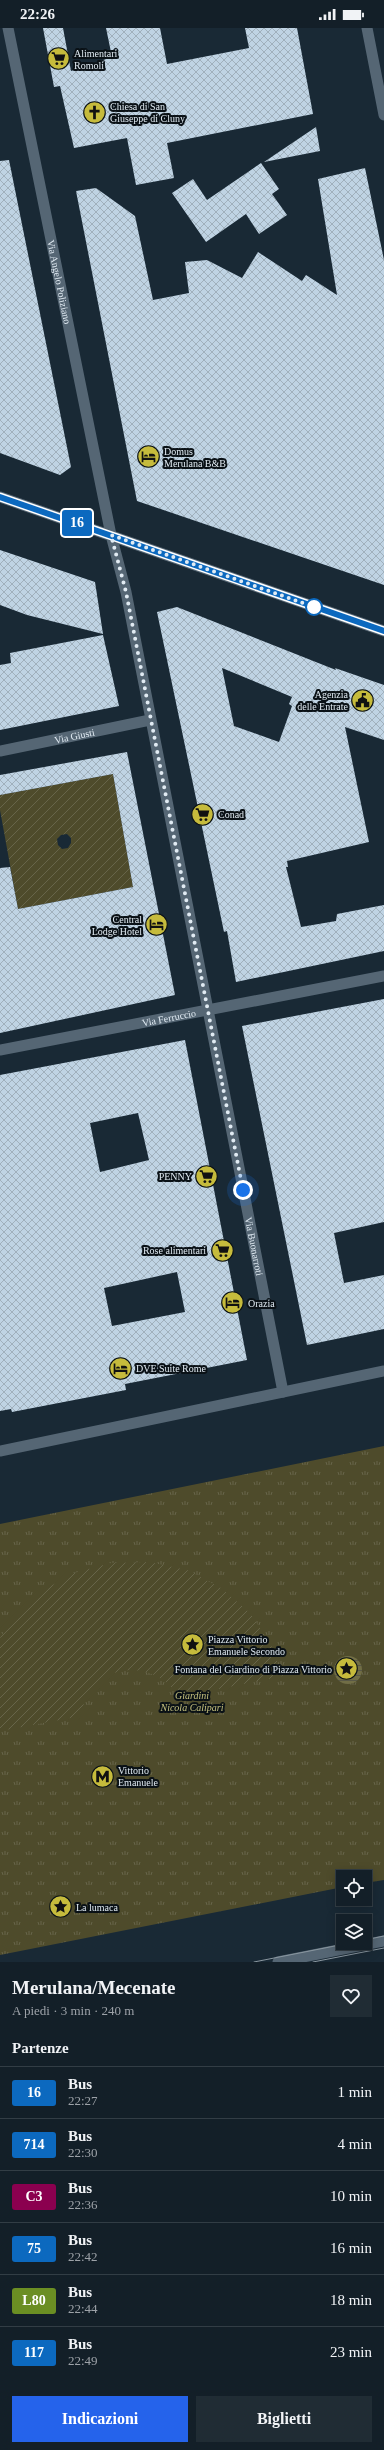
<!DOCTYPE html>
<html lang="it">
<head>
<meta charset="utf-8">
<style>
	body { margin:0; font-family:"Times New Roman",serif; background:#202c34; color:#f1f3f6; height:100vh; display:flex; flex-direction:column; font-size:15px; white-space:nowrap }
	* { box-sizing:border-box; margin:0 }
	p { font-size:13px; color:#9da2a8 }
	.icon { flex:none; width:22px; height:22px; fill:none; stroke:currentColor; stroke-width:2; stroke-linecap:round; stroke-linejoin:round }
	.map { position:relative; height:1934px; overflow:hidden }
	.drawer { display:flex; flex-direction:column; background:#131f28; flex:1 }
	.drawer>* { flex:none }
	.badge { padding:0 8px; border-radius:3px; font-size:14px; line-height:26px }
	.fabs { position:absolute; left:336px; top:1842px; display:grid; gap:8px }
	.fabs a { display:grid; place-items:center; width:36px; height:36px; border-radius:0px; background:#131f28; box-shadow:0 2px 10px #0003,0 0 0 1px #323d45; font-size:20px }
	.you { position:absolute; width:20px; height:20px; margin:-10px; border:3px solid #fff; border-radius:50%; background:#1a73e8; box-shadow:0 0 0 6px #1a73e833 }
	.map>.badge { position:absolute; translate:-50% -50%; box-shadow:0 0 0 2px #fff }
	h2 { padding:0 12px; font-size:15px; line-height:36px }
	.round { display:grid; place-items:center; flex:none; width:42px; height:42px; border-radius:0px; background:#202c34 }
	.head { display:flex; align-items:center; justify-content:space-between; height:68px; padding:0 12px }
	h1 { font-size:19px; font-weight:800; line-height:30px }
	.button { display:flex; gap:8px; margin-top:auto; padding:8px 12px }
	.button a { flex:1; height:46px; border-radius:0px; background:#2563eb; color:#fff; font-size:16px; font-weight:800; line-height:46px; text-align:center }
	.button a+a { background:#202c34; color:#f1f3f6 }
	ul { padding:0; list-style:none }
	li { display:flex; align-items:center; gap:12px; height:52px; padding:0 12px; border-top:1px solid #323d45 }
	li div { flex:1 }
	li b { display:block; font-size:15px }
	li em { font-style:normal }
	li .badge { min-width:44px; font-weight:700; text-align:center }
	.status { display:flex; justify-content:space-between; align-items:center; height:28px; padding:0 20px; background:#131f28; direction:ltr }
	.status svg { height:11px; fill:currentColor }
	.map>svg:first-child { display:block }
</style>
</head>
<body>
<div class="status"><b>22:26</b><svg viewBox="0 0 49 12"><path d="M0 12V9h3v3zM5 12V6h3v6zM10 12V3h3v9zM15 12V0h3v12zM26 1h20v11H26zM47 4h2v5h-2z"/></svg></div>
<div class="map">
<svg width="384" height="1934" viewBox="0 0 384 1934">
	<defs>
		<pattern id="grass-tufts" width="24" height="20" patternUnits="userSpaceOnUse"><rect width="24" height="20" fill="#4e4b2b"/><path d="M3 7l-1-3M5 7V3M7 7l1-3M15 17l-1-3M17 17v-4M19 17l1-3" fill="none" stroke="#67654a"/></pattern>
		<pattern id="garden-furrows" width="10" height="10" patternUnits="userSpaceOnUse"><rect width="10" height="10" fill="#4e4b2b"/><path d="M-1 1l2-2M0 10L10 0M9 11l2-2" fill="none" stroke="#67654a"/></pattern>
		<pattern id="water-rules" width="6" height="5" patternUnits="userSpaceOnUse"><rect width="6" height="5" fill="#716e46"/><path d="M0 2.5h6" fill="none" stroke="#585848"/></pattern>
		<pattern id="building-cross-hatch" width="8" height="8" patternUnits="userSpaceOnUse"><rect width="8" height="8" fill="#bfd3e3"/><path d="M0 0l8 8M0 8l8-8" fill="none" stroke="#a0b0bc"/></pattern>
	</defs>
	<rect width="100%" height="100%" fill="#192935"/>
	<polygon fill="url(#grass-tufts)" points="384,1418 384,1852 365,1855 365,1849 343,1849 343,1859 0,1927 0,1496"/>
	<g fill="url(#garden-furrows)" fill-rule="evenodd">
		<path d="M113 746 133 859 18 881 0 782V767ZM67 806 71 810V815L68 820 62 821 58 817 57 811 61 807Z"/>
		<path d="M149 1534 187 1542 221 1560 250 1585 271 1617 283 1648 179 1669C151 1626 88 1636 81 1688L0 1703V1610L12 1590 40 1564 74 1545 111 1535Z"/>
	</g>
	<circle fill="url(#water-rules)" cx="348" cy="1642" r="14"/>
	<g fill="url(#building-cross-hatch)" fill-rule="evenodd">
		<polygon points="43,0 63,0 71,43 112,29 106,0 160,0 167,36 249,20 245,0 297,0 313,86 167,115 174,150 136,157 127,110 74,120 60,58 54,59"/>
		<polygon points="316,99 320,123 264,134"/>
		<polygon points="9,132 71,439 60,447 0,425 0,133"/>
		<polygon points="261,135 279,161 272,166 287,187 259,206 246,186 206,214 172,165 193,151 207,172"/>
		<polygon points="365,140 384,232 384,557 137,473 76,163 96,160 135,188 153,272 189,265 185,234 207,232 242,250 258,224 302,253 306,247 337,267 318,151"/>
		<polygon points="0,522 95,554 103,606 27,587 0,577"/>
		<path d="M177 579 336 642 335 640 384 657V712L345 699 369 814 287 833 288 839H286L301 899 336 893 337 886 384 877V923L236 954 227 903 224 904 157 584ZM222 640 292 669 289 676 292 678 279 714 234 698Z"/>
		<polygon points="103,607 119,678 0,702 0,637 11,635 10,625"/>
		<polygon points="127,724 175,967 0,1005 0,840 10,839 18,881 133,859 113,746 0,767 0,747"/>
		<polygon points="384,971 384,1194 334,1205 344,1255 384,1247 384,1301 307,1317 242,998"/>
		<path d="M185 1012 247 1332 125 1356 126 1362 12 1384 11 1381 0 1383V1047ZM138 1085 149 1132 100 1144 90 1095ZM177 1244 185 1284 112 1298 104 1260Z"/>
	</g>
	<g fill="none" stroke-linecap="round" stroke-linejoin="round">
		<polyline stroke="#556674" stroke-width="11" points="278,1934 384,1913"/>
		<g stroke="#556674" stroke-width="11">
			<path id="s1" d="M8 0 111 507 126 564 283 1364"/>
			<polyline points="367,0 384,87"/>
			<path id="s2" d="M0 723 150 692"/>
			<path id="s3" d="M0 1022 384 948"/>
		</g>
		<g stroke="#556674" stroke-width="11">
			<polyline points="0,469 384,603"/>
			<polyline points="0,1423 384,1343"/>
		</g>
		<g stroke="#8a97a0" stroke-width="1">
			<polyline points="365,1912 384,1908"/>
			<polyline points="254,1934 350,1915"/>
			<polyline points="313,1934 384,1920"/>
		</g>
	</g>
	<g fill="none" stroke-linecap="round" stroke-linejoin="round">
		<defs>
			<polyline id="line" points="0,469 384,603"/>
		</defs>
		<use href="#line" stroke="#fff" stroke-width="9"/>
		<use href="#line" stroke="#0c69bf" stroke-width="6"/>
		<polyline stroke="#e1ebf3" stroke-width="4" stroke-dasharray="0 7.2" points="243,1162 126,564 111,507 314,579"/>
	</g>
	<defs>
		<symbol id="supermarket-disc" viewBox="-11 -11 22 22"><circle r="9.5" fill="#c6bb3c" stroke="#0a1116"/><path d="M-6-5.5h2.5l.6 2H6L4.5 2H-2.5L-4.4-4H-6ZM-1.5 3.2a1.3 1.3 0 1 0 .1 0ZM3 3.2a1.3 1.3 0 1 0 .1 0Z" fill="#111"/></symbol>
		<symbol id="church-disc" viewBox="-11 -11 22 22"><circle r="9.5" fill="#c6bb3c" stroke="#0a1116"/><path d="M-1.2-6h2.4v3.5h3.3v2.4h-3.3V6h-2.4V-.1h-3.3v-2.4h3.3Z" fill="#111"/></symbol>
		<symbol id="hotel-disc" viewBox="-11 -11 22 22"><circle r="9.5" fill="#c6bb3c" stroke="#0a1116"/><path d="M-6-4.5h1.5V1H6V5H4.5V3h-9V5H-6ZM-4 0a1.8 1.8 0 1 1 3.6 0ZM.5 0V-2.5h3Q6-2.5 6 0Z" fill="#111"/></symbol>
		<symbol id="civic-disc" viewBox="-11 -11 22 22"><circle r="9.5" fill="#c6bb3c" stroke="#0a1116"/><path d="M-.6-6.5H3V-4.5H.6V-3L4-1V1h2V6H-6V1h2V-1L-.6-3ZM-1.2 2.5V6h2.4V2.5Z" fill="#111"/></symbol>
		<symbol id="sight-disc" viewBox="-11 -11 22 22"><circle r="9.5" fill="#c6bb3c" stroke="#0a1116"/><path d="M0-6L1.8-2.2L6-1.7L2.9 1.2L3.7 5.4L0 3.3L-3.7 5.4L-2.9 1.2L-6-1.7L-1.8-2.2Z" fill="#111"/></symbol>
		<symbol id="metro-disc" viewBox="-11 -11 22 22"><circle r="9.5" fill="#c6bb3c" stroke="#0a1116"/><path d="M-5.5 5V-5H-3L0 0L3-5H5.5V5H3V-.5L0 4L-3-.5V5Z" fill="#111"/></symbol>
	</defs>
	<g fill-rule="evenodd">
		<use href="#supermarket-disc" x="46" y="18" width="25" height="25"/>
		<use href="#church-disc" x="82" y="72" width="25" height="25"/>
		<use href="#hotel-disc" x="136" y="416" width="25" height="25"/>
		<use href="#civic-disc" x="350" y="660" width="25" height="25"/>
		<use href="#supermarket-disc" x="190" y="774" width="25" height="25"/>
		<use href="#hotel-disc" x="144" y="884" width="25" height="25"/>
		<use href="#supermarket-disc" x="194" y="1136" width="25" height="25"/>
		<use href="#supermarket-disc" x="210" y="1210" width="25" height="25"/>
		<use href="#hotel-disc" x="220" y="1262" width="25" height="25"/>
		<use href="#hotel-disc" x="108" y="1328" width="25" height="25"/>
		<use href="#sight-disc" x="180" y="1604" width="25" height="25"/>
		<use href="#sight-disc" x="334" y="1628" width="25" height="25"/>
		<use href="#metro-disc" x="90" y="1736" width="25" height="25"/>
		<use href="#sight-disc" x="48" y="1866" width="25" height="25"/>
	</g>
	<circle fill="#fff" stroke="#0c69bf" stroke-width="2" cx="314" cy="579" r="8"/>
	<g text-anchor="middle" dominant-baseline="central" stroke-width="4" stroke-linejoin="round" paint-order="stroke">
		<g font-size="10" fill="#e1ebf3" stroke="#0a1116" text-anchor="start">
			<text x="74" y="25">Alimentari<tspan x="74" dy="12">Romoli</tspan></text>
			<text x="110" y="78">Chiesa di San<tspan x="110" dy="12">Giuseppe di Cluny</tspan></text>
			<text x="164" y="423">Domus<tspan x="164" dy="12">Merulana B&amp;B</tspan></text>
			<text x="348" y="666" text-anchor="end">Agenzia<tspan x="348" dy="12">delle Entrate</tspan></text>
			<text x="218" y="786">Conad</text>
			<text x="142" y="891" text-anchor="end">Central<tspan x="142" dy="12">Lodge Hotel</tspan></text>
			<text x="192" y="1148" text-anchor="end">PENNY</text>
			<text x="206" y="1222" text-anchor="end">Rose alimentari</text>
			<text x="248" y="1275">Orazia</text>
			<text x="136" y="1340">DVE Suite Rome</text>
			<text x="208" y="1611">Piazza Vittorio<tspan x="208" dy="12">Emanuele Secondo</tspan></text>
			<text x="332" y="1641" text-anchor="end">Fontana del Giardino di Piazza Vittorio</text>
			<text x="118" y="1742">Vittorio<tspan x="118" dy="12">Emanuele</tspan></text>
			<text x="76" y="1879">La lumaca</text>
		</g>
		<g font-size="10" fill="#e1ebf3" stroke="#0a1116">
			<text stroke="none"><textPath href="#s1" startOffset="259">Via Angelo Poliziano</textPath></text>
			<text stroke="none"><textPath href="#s2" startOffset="76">Via Giusti</textPath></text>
			<text stroke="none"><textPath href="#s3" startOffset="172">Via Ferruccio</textPath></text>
			<text stroke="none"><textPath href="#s1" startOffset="1243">Via Buonarroti</textPath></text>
		</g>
		<g font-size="10" font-style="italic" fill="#c7c27f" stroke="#0a1116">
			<text x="192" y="1667">Giardini<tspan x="192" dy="12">Nicola Calipari</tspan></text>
		</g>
	</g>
</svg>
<div class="fabs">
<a><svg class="icon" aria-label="locate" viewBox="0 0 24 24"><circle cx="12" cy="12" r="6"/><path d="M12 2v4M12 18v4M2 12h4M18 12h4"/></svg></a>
<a><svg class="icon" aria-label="layers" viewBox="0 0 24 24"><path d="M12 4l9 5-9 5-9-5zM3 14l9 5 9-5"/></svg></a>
</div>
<div class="you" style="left:243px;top:1162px"></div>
<b class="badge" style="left:77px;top:495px;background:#0c69bf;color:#fff">16</b>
</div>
<section class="drawer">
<div class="head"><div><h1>Merulana/Mecenate</h1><p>A piedi · 3 min · 240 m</p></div><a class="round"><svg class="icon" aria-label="heart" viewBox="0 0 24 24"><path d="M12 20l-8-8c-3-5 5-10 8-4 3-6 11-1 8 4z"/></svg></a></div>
<h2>Partenze</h2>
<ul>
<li><span class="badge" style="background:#0c69bf;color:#fff">16</span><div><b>Bus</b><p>22:27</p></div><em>1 min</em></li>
<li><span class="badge" style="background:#0c69bf;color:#fff">714</span><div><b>Bus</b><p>22:30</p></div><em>4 min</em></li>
<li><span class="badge" style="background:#8b004f;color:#fff">C3</span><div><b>Bus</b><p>22:36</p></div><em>10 min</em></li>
<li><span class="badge" style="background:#0c69bf;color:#fff">75</span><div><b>Bus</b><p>22:42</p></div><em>16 min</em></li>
<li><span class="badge" style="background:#6b8e23;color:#fff">L80</span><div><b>Bus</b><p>22:44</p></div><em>18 min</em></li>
<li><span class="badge" style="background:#0c69bf;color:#fff">117</span><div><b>Bus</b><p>22:49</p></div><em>23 min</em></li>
</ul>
<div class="button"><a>Indicazioni</a><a>Biglietti</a></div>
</section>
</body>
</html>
